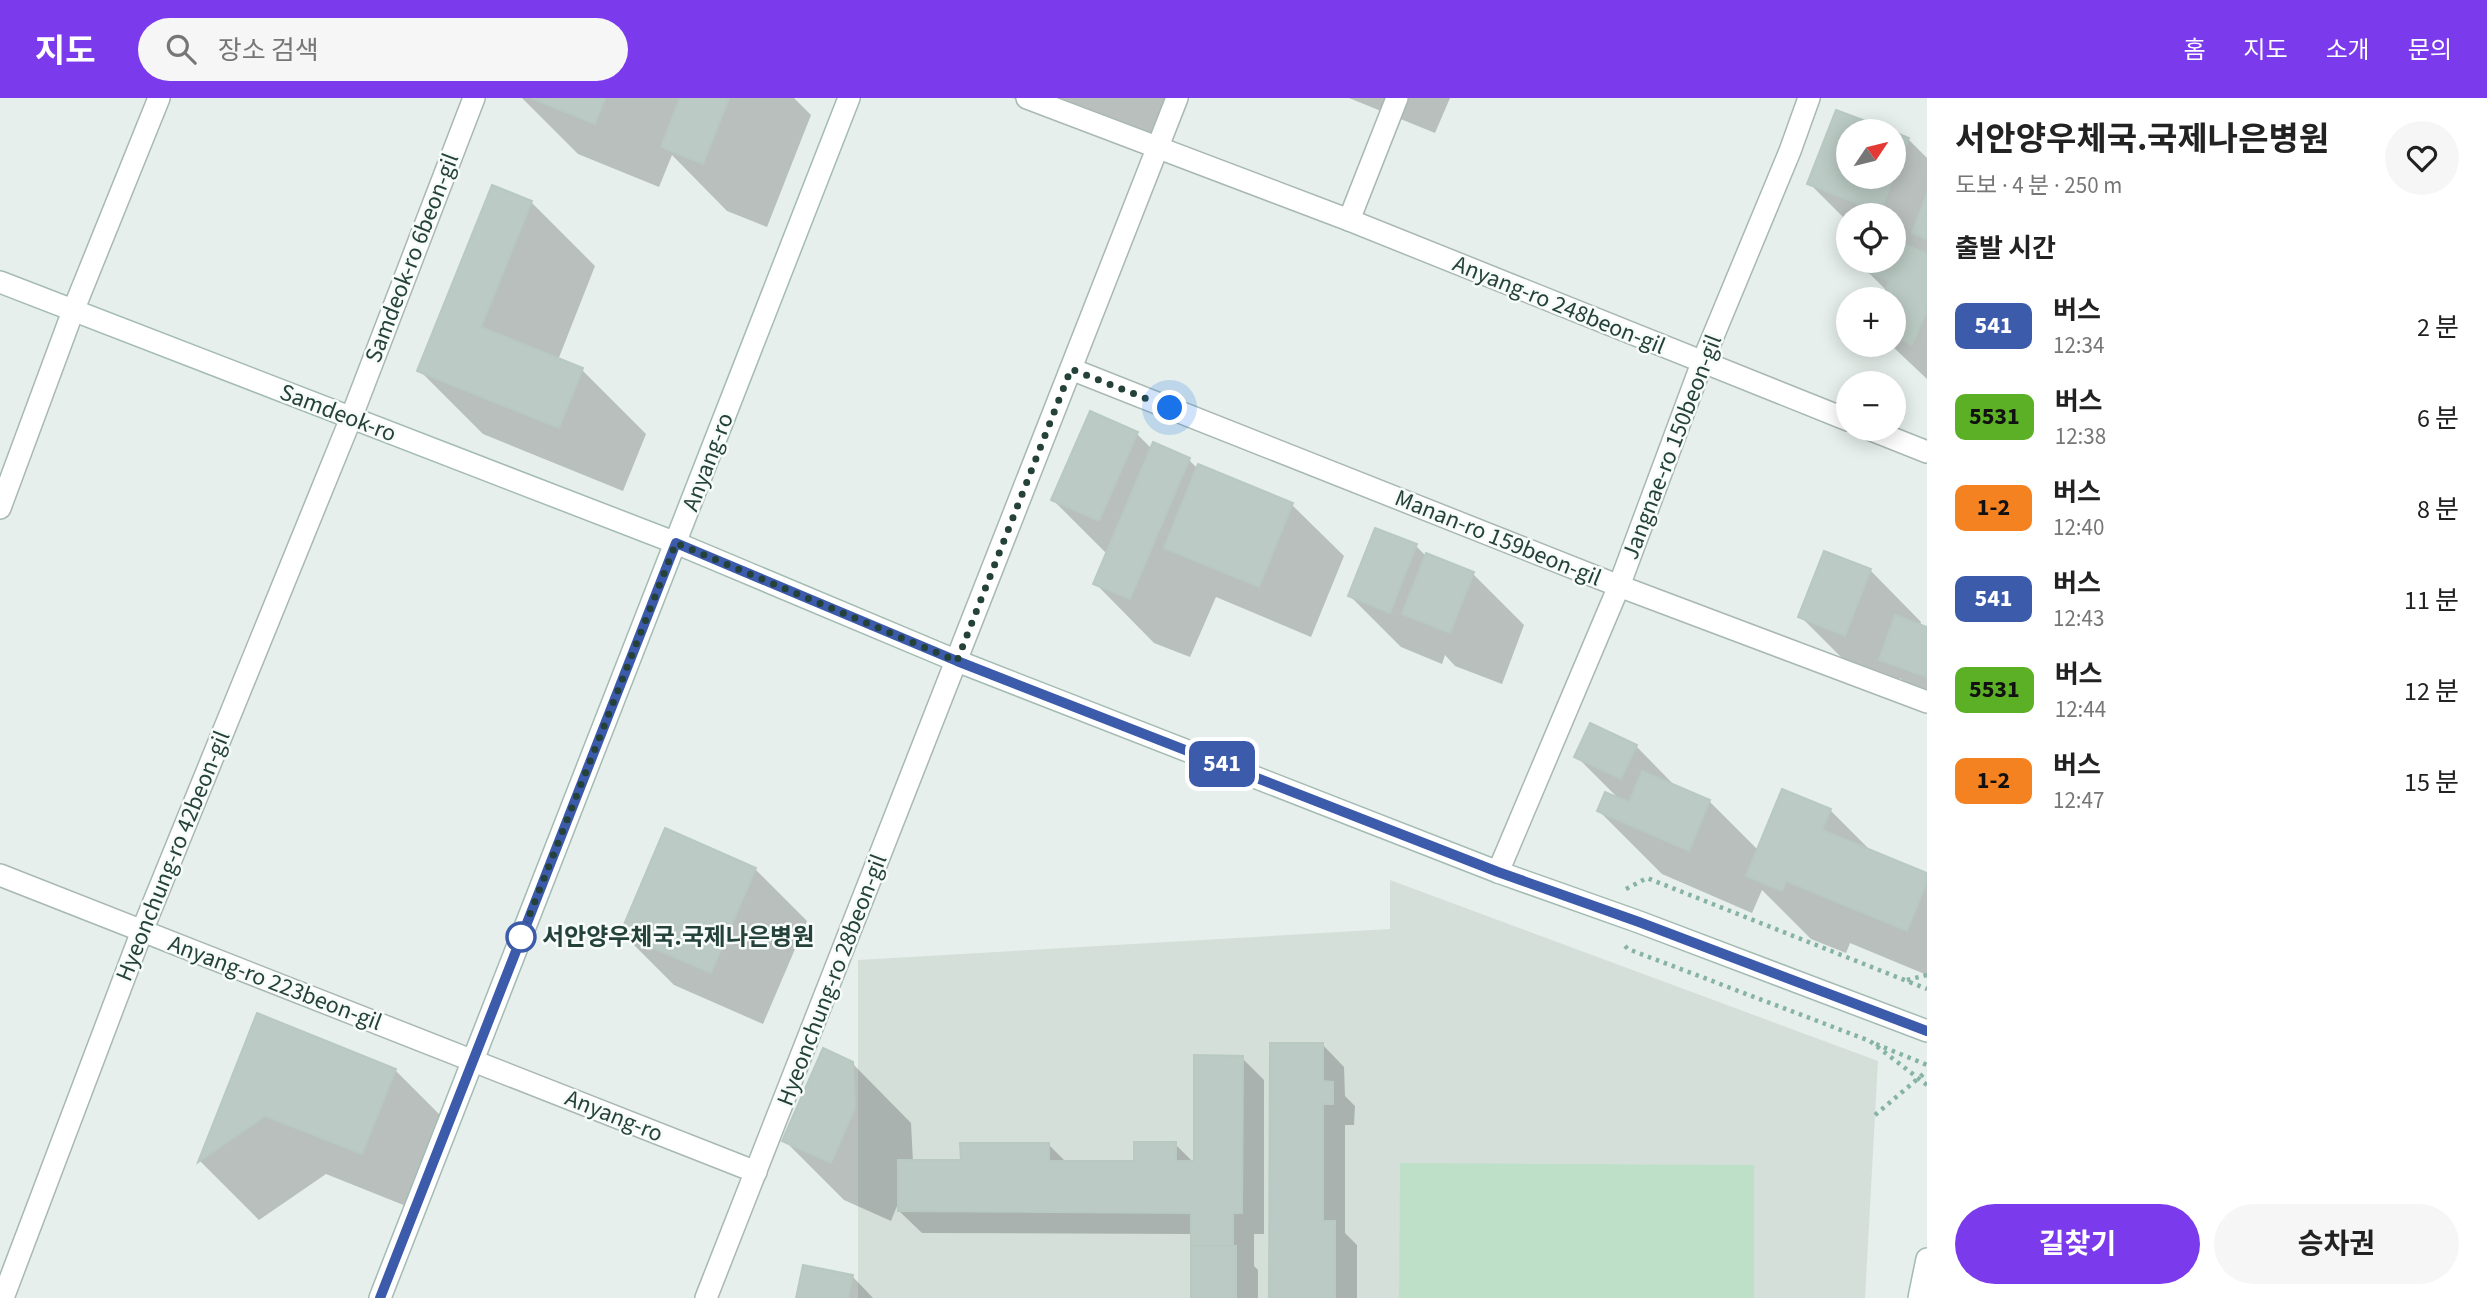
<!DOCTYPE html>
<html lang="ko">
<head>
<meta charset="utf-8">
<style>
	body { margin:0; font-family:"Source Sans 3","Noto Sans KR",sans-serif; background:#f6f6f6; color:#222; height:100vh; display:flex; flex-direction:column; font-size:26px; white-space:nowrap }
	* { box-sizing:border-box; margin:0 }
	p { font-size:23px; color:#767676 }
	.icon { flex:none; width:38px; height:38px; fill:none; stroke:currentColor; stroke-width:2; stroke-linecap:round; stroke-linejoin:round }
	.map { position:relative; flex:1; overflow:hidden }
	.details { display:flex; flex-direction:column; background:#fff; width:560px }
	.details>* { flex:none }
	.badge { padding:0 14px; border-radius:10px; font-size:24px; line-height:46px }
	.needle { width:46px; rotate:55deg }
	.fabs { position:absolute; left:1836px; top:21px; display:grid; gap:14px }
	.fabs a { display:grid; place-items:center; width:70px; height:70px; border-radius:50%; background:#fff; box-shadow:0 4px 18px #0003; font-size:35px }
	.you { position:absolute; width:35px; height:35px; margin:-18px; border:5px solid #fff; border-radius:50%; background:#1a73e8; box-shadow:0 0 0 10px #1a73e833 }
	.map>.badge { position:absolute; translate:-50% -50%; box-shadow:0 0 0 4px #fff }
	h2 { padding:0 28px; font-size:26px; line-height:63px }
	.round { display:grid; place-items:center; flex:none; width:74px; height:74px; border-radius:37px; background:#f6f6f6 }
	.overview { display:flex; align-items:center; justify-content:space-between; height:119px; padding:0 28px }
	h1 { font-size:33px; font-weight:700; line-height:52px }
	.action { display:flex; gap:14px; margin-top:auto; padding:14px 28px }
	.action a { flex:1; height:80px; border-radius:42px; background:#7c3aed; color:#fff; font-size:28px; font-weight:700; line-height:80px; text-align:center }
	.action a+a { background:#f6f6f6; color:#222 }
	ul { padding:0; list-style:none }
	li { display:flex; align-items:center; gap:21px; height:91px; padding:0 28px }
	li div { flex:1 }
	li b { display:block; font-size:26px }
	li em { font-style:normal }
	li .badge { min-width:77px; font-weight:700; text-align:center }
	header { display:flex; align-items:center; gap:42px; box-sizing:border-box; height:98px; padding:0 35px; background:#7c3aed; color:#fff }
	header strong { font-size:33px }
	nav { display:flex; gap:38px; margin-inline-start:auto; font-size:24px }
	.search { width:490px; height:63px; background:#f6f6f6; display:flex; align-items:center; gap:18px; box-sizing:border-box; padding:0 24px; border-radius:38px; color:#767676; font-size:26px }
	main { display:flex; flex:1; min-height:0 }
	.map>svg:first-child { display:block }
</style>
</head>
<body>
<header>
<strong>지도</strong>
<div class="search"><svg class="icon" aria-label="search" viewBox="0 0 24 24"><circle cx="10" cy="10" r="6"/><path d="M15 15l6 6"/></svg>장소 검색</div>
<nav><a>홈</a><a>지도</a><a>소개</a><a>문의</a></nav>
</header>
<main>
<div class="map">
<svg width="1927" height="1200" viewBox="0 0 1927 1200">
	<rect width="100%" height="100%" fill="#e6efeb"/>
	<polygon fill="#d4dfda" points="1390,782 1878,963 1865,1200 858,1200 858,862 1390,831"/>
	<polygon fill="#bfe0c8" points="1400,1065 1754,1067 1754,1200 1399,1200"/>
	<g fill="#0003">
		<polygon points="522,0 794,0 811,17 767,129 727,113 672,57 659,89 578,56"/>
		<polygon points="1013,0 1176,0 1152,58"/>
		<polygon points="1349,0 1450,0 1435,35"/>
		<polygon points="1837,14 1887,33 1848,33 1848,79 1894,79 1894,36 1908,41 1927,60 1927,281 1891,247 1894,247 1894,201 1883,201 1887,193 1866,172 1870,163 1894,163 1894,117 1848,117 1848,124 1809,85"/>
		<polygon points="531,104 595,168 558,262 582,272 646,336 623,393 483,336 419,272"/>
		<polygon points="1137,336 1152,351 1189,362 1198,371 1292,407 1344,458 1311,539 1216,499 1190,559 1154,545 1095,485 1107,456 1053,402"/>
		<polygon points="1376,432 1416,448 1425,457 1473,476 1524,527 1502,586 1455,568 1445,557 1442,566 1401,549 1350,498"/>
		<polygon points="1870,472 1921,524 1920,528 1927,531 1927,608 1900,580 1896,588 1852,570 1801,519"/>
		<polygon points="1636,648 1677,690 1709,703 1758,752 1830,712 1872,754 1927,777 1927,877 1850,845 1846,855 1811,841 1762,792 1752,815 1662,776 1599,713 1620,702 1577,659"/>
		<polygon points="755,771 807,823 763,926 674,887 622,835"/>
		<polygon points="258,917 395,972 454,1031 421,1114 326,1076 259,1122 200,1063"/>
		<polygon points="1322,946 1344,969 1345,998 1355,1008 1354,1027 1345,1027 1345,1135 1357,1147 1357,1200 1271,1200"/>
		<polygon points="1242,960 1264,982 1264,1136 1254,1136 1254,1168 1258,1172 1258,1200 1192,1200 1192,1136 922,1135 899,1113 899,1103 891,1123 844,1102 785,1043 852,965 911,1025 913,1064 962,1064 1049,1047 1067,1065 1135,1065 1175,1046 1196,1067"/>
		<polygon points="852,1178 873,1200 798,1200"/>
	</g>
	<g fill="#bbcac4" stroke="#b8c9c2" stroke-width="2">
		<polygon points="531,0 605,0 595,26"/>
		<polygon points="680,0 729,0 703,66 661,49"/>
		<polygon points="1836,12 1892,33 1848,33 1848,79 1894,79 1894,34 1909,40 1880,114 1807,86"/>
		<polygon points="492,87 532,103 481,229 583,270 559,330 417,273"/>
		<polygon points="1927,95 1927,141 1912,135"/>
		<polygon points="1894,141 1927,156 1927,212 1912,247 1894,238 1894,201 1882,201 1889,183 1864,172 1868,163 1894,163"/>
		<polygon points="1090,313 1138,334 1099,423 1051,402"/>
		<polygon points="1153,344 1190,360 1130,501 1093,486"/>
		<polygon points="1198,366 1293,405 1259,489 1164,450"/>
		<polygon points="1375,430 1417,446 1390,515 1348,498"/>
		<polygon points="1824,453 1871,471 1845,538 1798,519"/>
		<polygon points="1426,455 1474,474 1450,535 1402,516"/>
		<polygon points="1895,517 1927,529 1927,579 1879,562"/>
		<polygon points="1590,625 1637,647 1621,681 1574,659"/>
		<polygon points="1642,673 1710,702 1689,753 1597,713 1605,694 1629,704"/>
		<polygon points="1782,691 1831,711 1822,732 1927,775 1927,783 1907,833 1786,783 1782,793 1746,778"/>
		<polygon points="665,730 756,770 711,875 620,836"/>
		<polygon points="257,915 396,971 362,1056 265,1018 198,1064"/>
		<polygon points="1270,945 1323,945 1323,983 1333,984 1333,1006 1323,1006 1323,1123 1335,1123 1335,1200 1269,1200"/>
		<polygon points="823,950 853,964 855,1010 831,1065 782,1043"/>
		<polygon points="1194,957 1243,958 1242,1115 1233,1115 1233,1148 1191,1148 1191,1115 898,1113 898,1062 961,1062 960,1045 1049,1045 1049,1063 1134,1063 1134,1044 1176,1044 1176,1063 1194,1063"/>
		<rect x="1191" y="1148" width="45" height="52"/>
		<polygon points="803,1167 853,1177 848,1200 796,1200"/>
	</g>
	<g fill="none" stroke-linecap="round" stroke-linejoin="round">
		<defs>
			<g id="street">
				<polyline points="1027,0 1349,122 1848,322"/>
				<polyline points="1349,122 1397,0"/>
				<polyline points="1071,271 1619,488 1927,604"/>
				<polyline points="1869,331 1927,354"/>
				<polyline points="0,410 73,213 159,0"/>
				<polyline points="1498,774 1619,488 1702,265 1790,53 1809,0"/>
				<polyline points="0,777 756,1074"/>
				<polyline points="3,1200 142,833 351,320 474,0"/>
				<polyline points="706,1200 1177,0"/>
			</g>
			<g id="secondary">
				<polyline points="0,184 676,445 957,563 1498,774 1639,824 1927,933"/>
				<polyline points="380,1200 849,0"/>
				<polyline points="1919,1200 1927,1161"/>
			</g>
		</defs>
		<use href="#street" stroke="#a8b8b2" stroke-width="24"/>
		<use href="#secondary" stroke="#a4bbb3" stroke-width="24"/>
		<g stroke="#86b3a5" stroke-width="4.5" stroke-dasharray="3.5 5" stroke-linecap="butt">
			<polyline points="1626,791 1647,780 1927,891"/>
			<polyline points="1625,848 1628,851 1870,943 1927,987"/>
			<polyline points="1907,882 1927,877"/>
			<polyline points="1876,946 1927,967"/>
		</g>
		<use href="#street" stroke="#fff" stroke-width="21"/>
		<use href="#secondary" stroke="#fff" stroke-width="21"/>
		<polyline stroke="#86b3a5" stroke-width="4.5" stroke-dasharray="3.5 5" stroke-linecap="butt" points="1875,1017 1927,973"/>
	</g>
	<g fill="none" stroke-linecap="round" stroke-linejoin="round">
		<defs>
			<polyline id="line" points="380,1200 676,445 957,563 1498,774 1639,824 1927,933"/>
		</defs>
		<use href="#line" stroke="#fff" stroke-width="16"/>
		<use href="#line" stroke="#3d5bab" stroke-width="10"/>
		<polyline stroke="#24423a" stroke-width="7" stroke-dasharray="0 12.6" points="521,839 676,445 957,563 1071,271 1170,310"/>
	</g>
	<circle fill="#fff" stroke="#3d5bab" stroke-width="3.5" cx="521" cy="839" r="14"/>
	<g text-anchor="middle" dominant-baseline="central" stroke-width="5" stroke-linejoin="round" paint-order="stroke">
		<g font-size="24" fill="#24423a" stroke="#f7fbf9">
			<text transform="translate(412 160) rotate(-69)">Samdeok-ro 6beon-gil</text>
			<text transform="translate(1559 207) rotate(22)">Anyang-ro 248beon-gil</text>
			<text transform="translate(338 315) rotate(21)">Samdeok-ro</text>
			<text transform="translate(1672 349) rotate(-69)">Jangnae-ro 150beon-gil</text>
			<text transform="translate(708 364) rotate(-69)">Anyang-ro</text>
			<text transform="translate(1498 440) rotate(22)">Manan-ro 159beon-gil</text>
			<text transform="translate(173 758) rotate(-68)">Hyeonchung-ro 42beon-gil</text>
			<text transform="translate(832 882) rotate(-69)">Hyeonchung-ro 28beon-gil</text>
			<text transform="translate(275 885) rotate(21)">Anyang-ro 223beon-gil</text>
			<text transform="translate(614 1018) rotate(22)">Anyang-ro</text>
		</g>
		<g font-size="24" font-weight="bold" fill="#24423a" stroke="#f7fbf9" text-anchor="start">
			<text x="542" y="839">서안양우체국.국제나은병원</text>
		</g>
	</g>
</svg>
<div class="fabs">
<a><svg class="needle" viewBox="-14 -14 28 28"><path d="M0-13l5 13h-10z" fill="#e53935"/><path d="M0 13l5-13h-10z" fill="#767676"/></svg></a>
<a><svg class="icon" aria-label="locate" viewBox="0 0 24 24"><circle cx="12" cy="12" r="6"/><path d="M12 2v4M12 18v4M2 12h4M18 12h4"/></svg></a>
<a>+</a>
<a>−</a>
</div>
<div class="you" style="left:1170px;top:310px"></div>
<b class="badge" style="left:1222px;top:666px;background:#3d5bab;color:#fff">541</b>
</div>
<section class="details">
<div class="overview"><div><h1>서안양우체국.국제나은병원</h1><p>도보 · 4 분 · 250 m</p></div><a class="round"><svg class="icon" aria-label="heart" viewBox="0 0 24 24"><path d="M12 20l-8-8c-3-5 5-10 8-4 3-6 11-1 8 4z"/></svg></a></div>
<h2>출발 시간</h2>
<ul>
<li><span class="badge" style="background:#3d5bab;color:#fff">541</span><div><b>버스</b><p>12:34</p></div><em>2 분</em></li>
<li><span class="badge" style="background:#5bb025;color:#111">5531</span><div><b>버스</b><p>12:38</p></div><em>6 분</em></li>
<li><span class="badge" style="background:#f58220;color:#111">1-2</span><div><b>버스</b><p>12:40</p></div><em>8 분</em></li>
<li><span class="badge" style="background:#3d5bab;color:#fff">541</span><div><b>버스</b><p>12:43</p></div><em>11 분</em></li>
<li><span class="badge" style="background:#5bb025;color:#111">5531</span><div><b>버스</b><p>12:44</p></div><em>12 분</em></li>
<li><span class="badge" style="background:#f58220;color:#111">1-2</span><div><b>버스</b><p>12:47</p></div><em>15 분</em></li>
</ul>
<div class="action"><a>길찾기</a><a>승차권</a></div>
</section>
</main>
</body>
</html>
